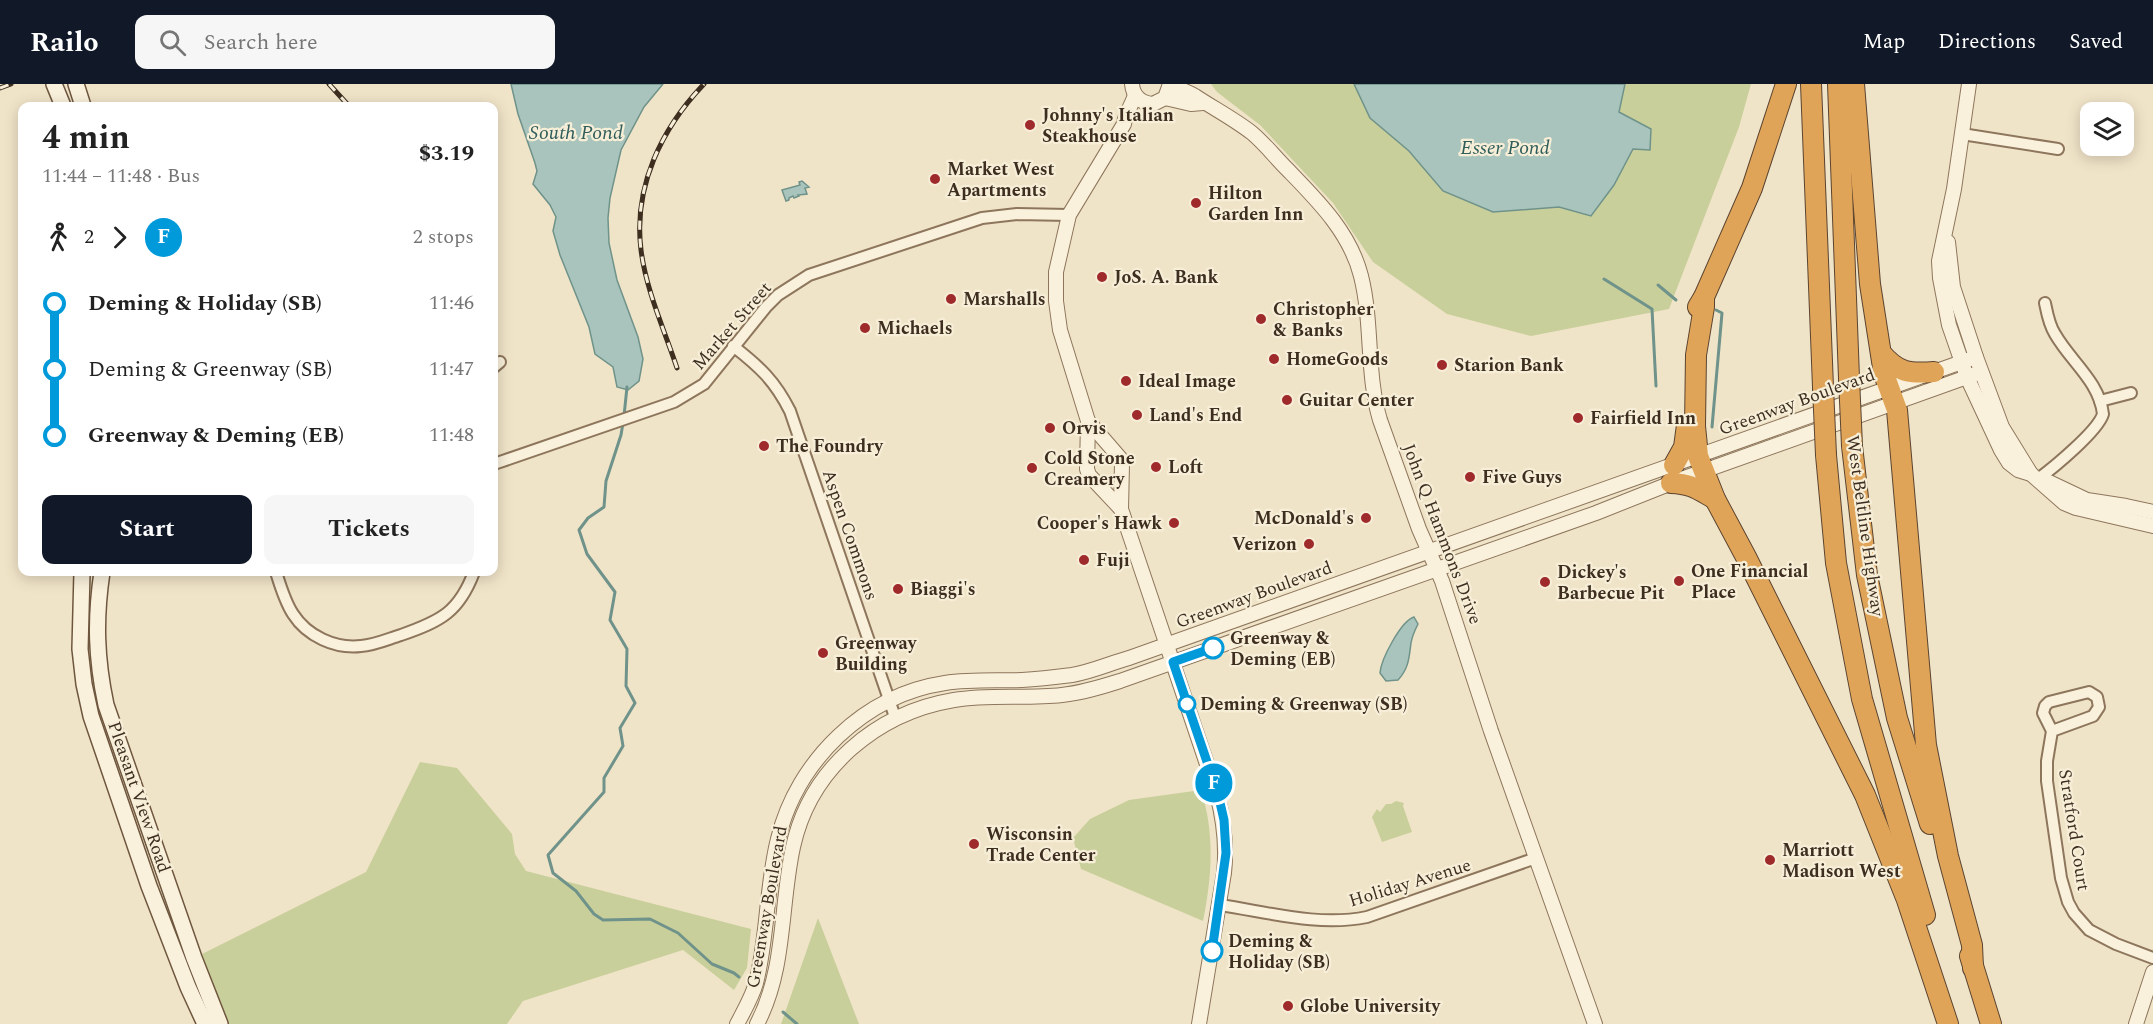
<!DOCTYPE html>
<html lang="en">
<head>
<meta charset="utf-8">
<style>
	body { margin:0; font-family:Spectral,serif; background:#f6f6f6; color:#222; height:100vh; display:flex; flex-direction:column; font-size:22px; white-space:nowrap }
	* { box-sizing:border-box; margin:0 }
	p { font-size:20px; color:#767676 }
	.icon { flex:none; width:33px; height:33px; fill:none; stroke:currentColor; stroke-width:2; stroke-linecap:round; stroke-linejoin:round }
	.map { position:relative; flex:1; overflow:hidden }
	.sheet { position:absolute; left:18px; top:18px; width:480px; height:474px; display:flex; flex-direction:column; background:#fff; border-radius:12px; box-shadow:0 3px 15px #0003 }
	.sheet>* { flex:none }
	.badge { padding:0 12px; border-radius:20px; font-size:21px; line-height:39px }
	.tools { position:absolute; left:2080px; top:18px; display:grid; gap:12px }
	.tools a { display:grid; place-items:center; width:54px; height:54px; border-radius:12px; background:#fff; box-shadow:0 3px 15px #0003; font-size:30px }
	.map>.badge { position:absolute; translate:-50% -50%; box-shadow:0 0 0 3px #fff }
	.legs { display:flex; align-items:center; gap:9px; height:66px; padding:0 24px; font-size:20px }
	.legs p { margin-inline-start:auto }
	.summary { display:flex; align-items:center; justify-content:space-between; height:102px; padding:0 24px }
	h1 { font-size:33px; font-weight:700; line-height:45px }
	.primary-button { display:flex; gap:12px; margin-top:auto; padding:12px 24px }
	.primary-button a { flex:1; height:69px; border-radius:12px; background:#111827; color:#fff; font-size:24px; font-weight:700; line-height:69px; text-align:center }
	.primary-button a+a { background:#f6f6f6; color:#222 }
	ul { padding:0 24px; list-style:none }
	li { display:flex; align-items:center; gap:21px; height:66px; font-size:22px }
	li i { display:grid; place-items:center; width:9px; height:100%; margin:0 8px; background:currentColor }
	li i::after { content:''; width:15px; height:15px; margin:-8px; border:4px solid; border-radius:50%; background:#fff }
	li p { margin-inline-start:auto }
	li:first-child i { background:linear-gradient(#0000 50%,currentColor 0) }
	li:last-child i { background:linear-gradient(currentColor 50%,#0000 0) }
	header { display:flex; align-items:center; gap:36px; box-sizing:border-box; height:84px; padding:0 30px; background:#111827; color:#fff }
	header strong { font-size:28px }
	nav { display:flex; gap:33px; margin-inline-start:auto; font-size:21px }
	.search { width:420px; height:54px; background:#f6f6f6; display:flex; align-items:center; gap:15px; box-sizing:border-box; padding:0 21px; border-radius:12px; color:#767676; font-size:22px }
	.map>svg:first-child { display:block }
</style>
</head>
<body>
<header>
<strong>Railo</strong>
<div class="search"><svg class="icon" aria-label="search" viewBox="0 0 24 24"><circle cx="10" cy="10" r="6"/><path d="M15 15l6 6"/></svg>Search here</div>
<nav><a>Map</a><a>Directions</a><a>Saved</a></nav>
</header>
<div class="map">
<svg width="2153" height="940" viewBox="0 0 2153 940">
	<rect width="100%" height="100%" fill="#f0e4c8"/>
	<g fill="#c9cf9b">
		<polygon points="1211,0 1751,0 1739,43 1669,225 1531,252 1447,230 1373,178 1333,119 1260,41 1217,8"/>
		<polygon points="420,678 457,684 512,750 515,770 526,787 751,845 747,884 734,906 683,866 523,917 507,940 226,940 202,870 366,788"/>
		<path d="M1201 706C1215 750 1212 792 1203 837L1081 785 1073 754 1090 735 1129 716Z"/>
		<polygon points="1396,717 1404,719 1403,722 1412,748 1382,758 1372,733 1377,725 1380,728 1386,720 1391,720"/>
		<polygon points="818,834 859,940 781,940"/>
	</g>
	<g fill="#a9c4bc" stroke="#6f938a" stroke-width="1.5">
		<polygon points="511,0 663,0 644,23 621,66 610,114 608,134 609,159 617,196 638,253 643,275 639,297 628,306 617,303 613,283 595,270 589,243 560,171 553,147 556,133 550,121 533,100 537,87 535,79 518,30"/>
		<polygon points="1354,0 1625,0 1619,28 1651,45 1650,66 1633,65 1614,101 1591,132 1559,123 1493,128 1443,107 1409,67 1370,34"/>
		<polygon points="802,97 809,103 805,104 807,110 798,111 799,112 794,114 793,112 789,114 789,116 786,117 782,106 800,101 799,98"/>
		<path d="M1414 533 1418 540C1415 546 1412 552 1411 559 1409 574 1409 584 1398 596L1386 597 1380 589C1381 575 1401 537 1414 533Z"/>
	</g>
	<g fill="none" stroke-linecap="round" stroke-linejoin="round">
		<g stroke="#6f938a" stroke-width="3">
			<polyline points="1604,195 1652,225 1656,302"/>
			<polyline points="1658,201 1676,216"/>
			<polyline points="624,332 627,303"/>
			<polyline points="623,339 621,351 606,397 604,423 588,434 579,446 587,470 615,508 610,536 627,565 626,602 635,619 620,644 623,662 604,694 604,708 548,771 553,789 576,807 594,830 603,836 650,835 678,849 712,880 734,889 739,893"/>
			<polyline points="1712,343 1722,229 1716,226"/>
			<polyline points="783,928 797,940"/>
		</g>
		<defs>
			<g id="minor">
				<polyline points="1962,50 2058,65"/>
				<path d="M733 262C760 283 775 297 790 327L895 633"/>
				<polyline points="494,283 500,278"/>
				<polyline points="2100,317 2131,309"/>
				<polyline points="494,380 674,318 704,300 766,223 778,211 809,191 982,134 1017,130 1069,131"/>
				<path d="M2038 395C2053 384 2098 347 2103 330 2099 297 2071 278 2055 250 2049 241 2047 229 2045 219"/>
				<path d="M276 488C280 501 285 518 293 530 307 552 335 565 361 562 375 561 388 555 401 551 441 537 459 528 474 488"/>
				<polyline points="2052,647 2093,632 2099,623 2097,613 2089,608 2049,618 2045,622 2043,629 2052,647 2047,677 2047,697 2061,794 2068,818 2074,829 2089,846 2116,860 2153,874"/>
				<path d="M1220 821C1268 828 1318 843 1367 833L1536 774"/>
			</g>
			<g id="tertiary">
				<path d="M1132 0C1133 12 1140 19 1153 20L1165 14 1170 0"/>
				<path d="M1170 0C1178 5 1187 7 1195 12 1213 24 1234 35 1252 49 1265 60 1275 73 1287 85 1317 116 1350 148 1361 192 1373 240 1366 289 1380 336L1419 445 1442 497 1491 647 1595 940"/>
				<polyline points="1969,0 1954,105 1939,177 1940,194 1949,241 1967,293 2001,366 2009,379 2018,386 2031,390 2064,419 2076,424 2153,442"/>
				<polyline points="1165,14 1191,20 1203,19"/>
				<polyline points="1948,158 1953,203 1976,273 2002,343 2031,390"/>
				<path d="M1088 337 1120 374 1122 380 1121 425 1217 710C1224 737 1227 762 1224 789L1199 940"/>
				<polyline points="2046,399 2049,398 2087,416 2126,422 2153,428"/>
				<path d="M1121 425 1089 391 1087 385 1088 337 1060 246 1056 217V188L1069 131 1124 40C1125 30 1132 21 1135 11"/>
				<path d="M737 940C744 927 752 913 756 899 768 852 766 802 778 755 797 677 864 611 945 599 971 595 997 597 1022 596 1039 595 1056 593 1072 591 1091 588 1111 579 1129 574L1976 273"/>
				<path d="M757 940C786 885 780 823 793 763 810 685 876 629 954 616 989 610 1026 615 1062 611 1082 609 1101 603 1120 597L1596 429 1684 394 1981 288"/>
				<polyline points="2136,940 2153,888"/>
			</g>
			<g id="secondary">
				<polyline points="54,0 63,22"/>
				<polyline points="76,0 83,22"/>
				<polyline points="82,488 80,565 84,600 91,632 149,802 188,903 205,940"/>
				<path d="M102 488C95 535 96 574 106 621L194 874 220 940"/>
			</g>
			<g id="motorway">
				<polyline points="1811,0 1823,303"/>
				<polyline points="1838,0 1849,294"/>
				<polyline points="1854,0 1870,200 1884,290 1897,326 1926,661 1948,772 1972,861 1973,884"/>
				<polyline points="1704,213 1704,223 1696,271 1695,342 1698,372 1715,415 1746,473 1865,711 1907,816 1948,940"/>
				<polyline points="1698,223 1704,213 1752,104 1786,0"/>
				<path d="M1881 269C1898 289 1909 290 1934 288"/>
				<polyline points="1852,362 1867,491 1897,634 1930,740"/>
				<polyline points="1826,371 1836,479 1862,615 1925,831"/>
				<polyline points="1674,381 1684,363 1687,341"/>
				<path d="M1671 399C1692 400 1697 405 1715 415"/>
				<polyline points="1970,872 1991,940"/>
			</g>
		</defs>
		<use href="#minor" stroke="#8d765c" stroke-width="14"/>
		<use href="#tertiary" stroke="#8d765c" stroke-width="16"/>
		<use href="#secondary" stroke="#6f573f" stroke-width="18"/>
		<use href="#motorway" stroke="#5b4430" stroke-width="22"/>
		<use href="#minor" stroke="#faf1dc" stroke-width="10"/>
		<use href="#tertiary" stroke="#faf1dc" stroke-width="14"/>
		<use href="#secondary" stroke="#faf1dc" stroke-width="15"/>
		<use href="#motorway" stroke="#e0a458" stroke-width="20"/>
		<defs>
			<g id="rail">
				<polyline points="329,0 349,22"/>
				<polyline points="0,4 11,0"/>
				<path d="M677 284C664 245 646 206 641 166 633 102 662 44 704 0"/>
			</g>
		</defs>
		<use href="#rail" stroke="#3d2e20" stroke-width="5"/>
		<use href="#rail" stroke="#f7eed8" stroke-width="3" stroke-dasharray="9" stroke-linecap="butt"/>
		<defs>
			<g id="motorway-bridge">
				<polyline points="1849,294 1852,362"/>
				<polyline points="1823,303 1826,371"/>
			</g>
		</defs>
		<use href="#motorway-bridge" stroke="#5b4430" stroke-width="22" stroke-linecap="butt"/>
		<use href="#motorway-bridge" stroke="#e0a458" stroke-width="20"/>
	</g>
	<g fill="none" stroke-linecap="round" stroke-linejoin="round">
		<defs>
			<polyline id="line-1" points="1212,867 1226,769 1224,736 1218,710 1173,578 1213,564"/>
		</defs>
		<use href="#line-1" stroke="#fff" stroke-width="14"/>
		<use href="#line-1" stroke="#009ada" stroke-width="9"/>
	</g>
	<g fill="#9e2a2b" stroke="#f7eed8" stroke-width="2">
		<circle cx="1030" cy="41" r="6"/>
		<circle cx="935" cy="95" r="6"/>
		<circle cx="1196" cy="119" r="6"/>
		<circle cx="1102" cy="193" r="6"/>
		<circle cx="951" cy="215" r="6"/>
		<circle cx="1261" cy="235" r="6"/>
		<circle cx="865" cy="244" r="6"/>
		<circle cx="1274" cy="275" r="6"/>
		<circle cx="1442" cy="281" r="6"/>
		<circle cx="1126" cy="297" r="6"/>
		<circle cx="1287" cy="316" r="6"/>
		<circle cx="1137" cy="331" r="6"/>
		<circle cx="1578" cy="334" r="6"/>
		<circle cx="1050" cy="344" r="6"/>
		<circle cx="764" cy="362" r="6"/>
		<circle cx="1156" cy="383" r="6"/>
		<circle cx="1032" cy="384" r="6"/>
		<circle cx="1470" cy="393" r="6"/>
		<circle cx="1366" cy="434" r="6"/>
		<circle cx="1174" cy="439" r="6"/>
		<circle cx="1309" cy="460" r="6"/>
		<circle cx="1084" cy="476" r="6"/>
		<circle cx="1679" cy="497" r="6"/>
		<circle cx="1545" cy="498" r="6"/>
		<circle cx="898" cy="505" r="6"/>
		<circle cx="823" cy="569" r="6"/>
		<circle cx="974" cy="760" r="6"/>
		<circle cx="1770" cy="776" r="6"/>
		<circle cx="1288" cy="922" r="6"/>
	</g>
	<g fill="#fff" stroke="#009ada" stroke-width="3">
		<circle cx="1213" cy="564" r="10"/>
		<circle cx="1187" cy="620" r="8"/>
		<circle cx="1212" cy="867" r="10"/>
	</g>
	<g text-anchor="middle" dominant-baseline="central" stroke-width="4.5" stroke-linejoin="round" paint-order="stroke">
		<g font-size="18" font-weight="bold" fill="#3d2e20" stroke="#f7eed8" text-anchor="start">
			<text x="1042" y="31">Johnny's Italian<tspan x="1042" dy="21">Steakhouse</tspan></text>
			<text x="947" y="85">Market West<tspan x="947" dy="21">Apartments</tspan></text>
			<text x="1208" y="109">Hilton<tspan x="1208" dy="21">Garden Inn</tspan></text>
			<text x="1114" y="193">JoS. A. Bank</text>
			<text x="963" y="215">Marshalls</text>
			<text x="1273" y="225">Christopher<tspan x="1273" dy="21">&amp; Banks</tspan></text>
			<text x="877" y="244">Michaels</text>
			<text x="1286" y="275">HomeGoods</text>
			<text x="1454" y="281">Starion Bank</text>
			<text x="1138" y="297">Ideal Image</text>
			<text x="1299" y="316">Guitar Center</text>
			<text x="1149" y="331">Land's End</text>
			<text x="1590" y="334">Fairfield Inn</text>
			<text x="1062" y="344">Orvis</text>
			<text x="776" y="362">The Foundry</text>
			<text x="1044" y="374">Cold Stone<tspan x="1044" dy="21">Creamery</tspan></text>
			<text x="1168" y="383">Loft</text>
			<text x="1482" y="393">Five Guys</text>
			<text x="1354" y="434" text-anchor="end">McDonald's</text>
			<text x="1162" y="439" text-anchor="end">Cooper's Hawk</text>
			<text x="1297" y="460" text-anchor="end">Verizon</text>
			<text x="1096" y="476">Fuji</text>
			<text x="1691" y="487">One Financial<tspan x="1691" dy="21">Place</tspan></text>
			<text x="1557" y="488">Dickey's<tspan x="1557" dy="21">Barbecue Pit</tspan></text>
			<text x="910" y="505">Biaggi's</text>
			<text x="835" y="559">Greenway<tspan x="835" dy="21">Building</tspan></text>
			<text x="986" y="750">Wisconsin<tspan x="986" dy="21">Trade Center</tspan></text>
			<text x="1782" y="766">Marriott<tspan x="1782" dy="21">Madison West</tspan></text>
			<text x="1300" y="922">Globe University</text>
		</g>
		<g font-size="18" fill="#3d2e20" stroke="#f7eed8">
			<text transform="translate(732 242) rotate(-49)">Market Street</text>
			<text transform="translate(1797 318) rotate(-20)">Greenway Boulevard</text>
			<text transform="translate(1865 442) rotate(82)">West Beltline Highway</text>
			<text transform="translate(1442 450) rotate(69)">John Q Hammons Drive</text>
			<text transform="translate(850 451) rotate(71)">Aspen Commons</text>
			<text transform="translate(1254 511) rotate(-20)">Greenway Boulevard</text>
			<text transform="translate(139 713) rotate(71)">Pleasant View Road</text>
			<text transform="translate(2074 746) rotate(81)">Stratford Court</text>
			<text transform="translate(1410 799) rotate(-17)">Holiday Avenue</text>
			<text transform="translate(767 823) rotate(-80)">Greenway Boulevard</text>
		</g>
		<g font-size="18" font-weight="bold" fill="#3d2e20" stroke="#f7eed8" text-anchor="start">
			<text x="1230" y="554">Greenway &amp;<tspan x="1230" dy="21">Deming (EB)</tspan></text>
			<text x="1200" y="620">Deming &amp; Greenway (SB)</text>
			<text x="1228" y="857">Deming &amp;<tspan x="1228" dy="21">Holiday (SB)</tspan></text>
		</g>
		<g font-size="20" font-style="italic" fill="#2f5d5a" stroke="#f7eed8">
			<text x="576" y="49">South Pond</text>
			<text x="1505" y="64">Esser Pond</text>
		</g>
	</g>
</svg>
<div class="tools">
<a><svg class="icon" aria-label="layers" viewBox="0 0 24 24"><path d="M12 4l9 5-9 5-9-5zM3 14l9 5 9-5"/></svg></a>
</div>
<b class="badge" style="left:1214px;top:699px;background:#009ada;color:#fff">F</b>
<section class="sheet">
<div class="summary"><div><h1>4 min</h1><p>11:44 – 11:48 · Bus</p></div><b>$3.19</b></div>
<div class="legs"><svg class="icon" aria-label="walk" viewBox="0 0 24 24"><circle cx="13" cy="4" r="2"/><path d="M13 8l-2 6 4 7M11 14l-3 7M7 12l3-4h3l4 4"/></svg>2<svg class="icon" aria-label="forward" viewBox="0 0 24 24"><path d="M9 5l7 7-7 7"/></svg><b class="badge" style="background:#009ada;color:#fff">F</b><p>2 stops</p></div>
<ul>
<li><i style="color:#009ada"></i><b>Deming &amp; Holiday (SB)</b><p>11:46</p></li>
<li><i style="color:#009ada"></i><span>Deming &amp; Greenway (SB)</span><p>11:47</p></li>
<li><i style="color:#009ada"></i><b>Greenway &amp; Deming (EB)</b><p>11:48</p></li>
</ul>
<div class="primary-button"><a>Start</a><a>Tickets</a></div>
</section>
</div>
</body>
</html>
